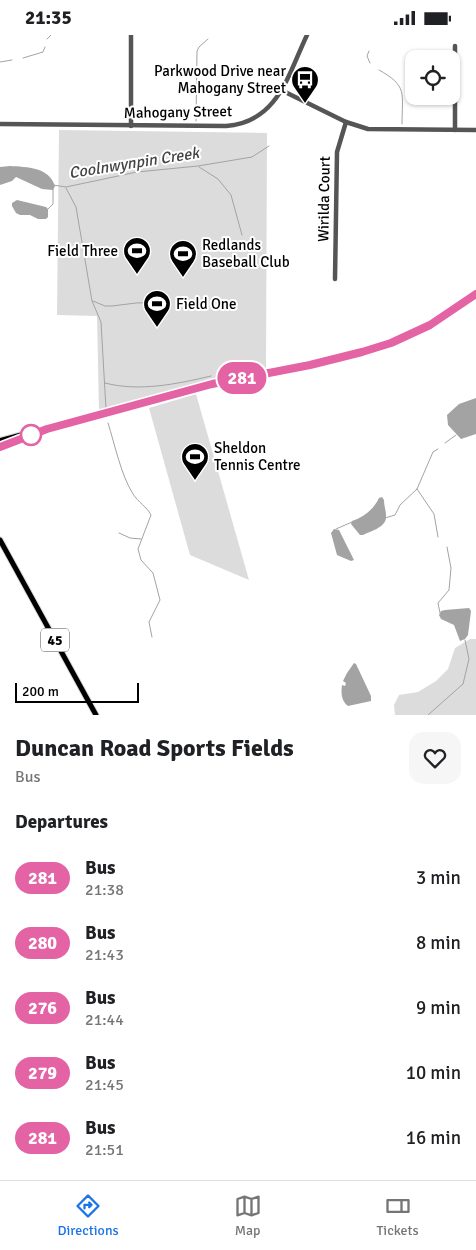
<!DOCTYPE html>
<html lang="en">
<head>
<meta charset="utf-8">
<style>
	body { margin:0; font-family:Signika,sans-serif; background:#f6f6f6; color:#202124; height:100vh; display:flex; flex-direction:column; font-size:19px; white-space:nowrap }
	* { box-sizing:border-box; margin:0 }
	p { font-size:16px; color:#757577 }
	.icon { flex:none; width:28px; height:28px; fill:none; stroke:currentColor; stroke-width:2; stroke-linecap:round; stroke-linejoin:round }
	.map { position:relative; height:680px; overflow:hidden }
	.drawer { display:flex; flex-direction:column; background:#fff; flex:1 }
	.drawer>* { flex:none }
	.badge { padding:0 10px; border-radius:16px; font-size:18px; line-height:32px }
	.tools { position:absolute; left:405px; top:15px; display:grid; gap:10px }
	.tools a { display:grid; place-items:center; width:55px; height:55px; border-radius:10px; background:#fff; box-shadow:0 1px 4px #0004; font-size:25px }
	.scale { position:absolute; left:15px; bottom:12px; width:124px; box-sizing:border-box; padding-left:5px; border:2px solid #000; border-top:0; font-size:14px; line-height:18px; white-space:nowrap; color:#000; -webkit-text-stroke:4px #fff; paint-order:stroke }
	.map>.badge { position:absolute; translate:-50% -50%; box-shadow:0 0 0 2px #fff }
	h2 { padding:0 15px; font-size:19px; line-height:45px }
	.round { display:grid; place-items:center; flex:none; width:52px; height:52px; border-radius:15px; background:#f6f6f6 }
	.head { display:flex; align-items:center; justify-content:space-between; height:85px; padding:0 15px }
	h1 { font-size:24px; font-weight:700; line-height:38px }
	ul { padding:0; list-style:none }
	li { display:flex; align-items:center; gap:15px; height:65px; padding:0 15px }
	li div { flex:1 }
	li b { display:block; font-size:19px }
	li em { font-style:normal }
	li .badge { min-width:55px; font-weight:700; text-align:center }
	.status { display:flex; justify-content:space-between; align-items:center; height:35px; padding:0 25px; background:#fff; direction:ltr }
	.status svg { height:14px; fill:currentColor }
	.menu { display:flex; justify-content:space-around; align-items:center; height:70px; border-top:1px solid #e0e0e0; background:#fff; font-size:14px; color:#757577 }
	.menu a { display:grid; justify-items:center; gap:2px }
	.menu .on { color:#1a73e8 }
	.map>svg:first-child { display:block }
</style>
</head>
<body>
<div class="status"><b>21:35</b><svg viewBox="0 0 49 12"><path d="M0 12V9h3v3zM5 12V6h3v6zM10 12V3h3v9zM15 12V0h3v12zM26 1h20v11H26zM47 4h2v5h-2z"/></svg></div>
<div class="map">
<svg width="476" height="680" viewBox="0 0 476 680">
	<rect width="100%" height="100%" fill="#fff"/>
	<g fill="#dcdcdc">
		<polygon points="59,95 267,98 266,333 207,347 99,376 97,281 57,280"/>
		<polygon points="196,359 249,545 190,520 149,373"/>
		<polygon points="470,604 476,604 476,680 395,680 394,670 399,660 418,657 436,646 448,634 455,613"/>
	</g>
	<g fill="#a3a3a3">
		<path d="M10 131C27 132 49 132 55 151L53 155 42 154 16 142 12 146 0 150V132Z"/>
		<polygon points="17,165 46,172 48,174 48,182 46,184 38,184 30,180 20,180 16,178 12,171 12,168"/>
		<polygon points="476,363 476,399 461,404 448,390 447,380 459,369"/>
		<path d="M382 462 384 465C384 471 386 475 386 481 387 492 371 496 363 500H360L351 489 352 486C364 482 373 475 379 463Z"/>
		<polygon points="334,494 339,495 354,525 351,526 337,520 331,498"/>
		<polygon points="469,573 471,576 468,600 465,604 460,606 454,590 441,584 439,580 441,576 445,575"/>
		<path d="M354 628 356 629 371 661V666L348 671C341 666 341 657 342 650L345 651 346 648 343 646 347 638Z"/>
	</g>
	<g fill="none" stroke-linecap="round" stroke-linejoin="round">
		<g stroke="#a3a3a3" stroke-width="1">
			<polyline points="47,4 51,0"/>
			<polyline points="369,16 367,21 370,28"/>
			<polyline points="23,23 43,17 45,12"/>
			<polyline points="0,27 12,25"/>
			<path d="M379 35C408 51 402 58 402 89"/>
			<polyline points="196,86 197,16 199,12 208,4"/>
			<polyline points="199,132 218,144 231,160 242,200"/>
			<polyline points="53,150 66,152 137,137 198,131 252,122 269,111"/>
			<polyline points="66,153 76,172 92,266 101,287 106,374"/>
			<polyline points="48,174 53,169 53,154"/>
			<polyline points="93,266 105,271 112,271 136,268 167,267"/>
			<polyline points="217,340 248,333"/>
			<path d="M105 348C139 357 177 349 211 341"/>
			<path d="M108 388C115 410 121 440 133 459 138 467 147 472 151 480L138 514 141 525 153 538 160 565 149 587 152 602"/>
			<polyline points="445,408 456,400"/>
			<polyline points="417,454 434,479 438,502"/>
			<polyline points="385,483 395,480 400,470 417,454 433,417 438,414"/>
			<polyline points="336,494 352,487"/>
			<polyline points="119,498 130,503 141,504"/>
			<polyline points="440,578 438,568 449,555 451,533 447,512"/>
			<polyline points="428,680 463,649 469,624 465,605"/>
		</g>
		<defs>
			<polyline id="major" points="0,505 96,680"/>
			<g id="highway">
				<polyline points="0,406 212,349 310,330 362,317 413,299 445,281 476,258"/>
				<polyline points="0,412 17,405"/>
			</g>
		</defs>
		<use href="#major" stroke="#dbdbdb" stroke-width="7"/>
		<use href="#highway" stroke="#dbdbdb" stroke-width="8"/>
		<g stroke="#555" stroke-width="4.5">
			<polyline points="281,55 346,87 368,94 476,95"/>
			<path d="M0 89 226 91C278 87 288 40 307 0"/>
			<polyline points="131,91 131,0"/>
			<polyline points="455,95 455,11"/>
			<polyline points="335,244 337,117 346,87"/>
		</g>
		<use href="#major" stroke="#000" stroke-width="5"/>
		<use href="#highway" stroke="#000" stroke-width="6"/>
	</g>
	<g fill="none" stroke-linecap="round" stroke-linejoin="round">
		<defs>
			<polyline id="line" points="0,412 47,394 212,349 310,330 362,317 391,308 430,290 476,259"/>
		</defs>
		<use href="#line" stroke="#fff" stroke-width="11"/>
		<use href="#line" stroke="#e463a4" stroke-width="8"/>
	</g>
	<defs>
		<symbol id="bus-pin" viewBox="-11 -11 22 30"><path d="M0 17L-7.5 6A9.5 9.5 0 1 1 7.5 6Z" fill="#000" stroke="#fff"/><path d="M-5-6H5V4H4V6H2V4H-2V6H-4V4H-5ZM-3.5-4V0h7V-4ZM-3.5 1.2v1.5H-2V1.2ZM2 1.2v1.5H3.5V1.2Z" fill="#fff"/></symbol>
		<symbol id="stadium-pin" viewBox="-11 -11 22 30"><path d="M0 17L-7.5 6A9.5 9.5 0 1 1 7.5 6Z" fill="#000" stroke="#fff"/><path d="M0-5a6.5 5 0 1 0 0 10a6.5 5 0 1 0 0-10ZM-3.5-1.8h7v3.6h-7Z" fill="#fff"/></symbol>
	</defs>
	<g fill-rule="evenodd">
		<use href="#bus-pin" x="289" y="29" width="32" height="43"/>
		<use href="#stadium-pin" x="121" y="200" width="32" height="43"/>
		<use href="#stadium-pin" x="167" y="203" width="32" height="43"/>
		<use href="#stadium-pin" x="141" y="253" width="32" height="43"/>
		<use href="#stadium-pin" x="179" y="406" width="32" height="43"/>
	</g>
	<circle fill="#fff" stroke="#e463a4" stroke-width="2.5" cx="31" cy="400" r="10"/>
	<g text-anchor="middle" dominant-baseline="central" stroke-width="4" stroke-linejoin="round" paint-order="stroke">
		<rect fill="#fff" stroke="#4c4c4c" stroke-width="1" x="41" y="593.5" width="28" height="23" rx="4"/>
		<g font-size="14" font-weight="bold" fill="#000">
			<text x="55" y="605">45</text>
		</g>
		<g font-size="15" fill="#000" stroke="#fff" text-anchor="start">
			<text x="286" y="36" text-anchor="end">Parkwood Drive near<tspan x="286" dy="17">Mahogany Street</tspan></text>
			<text x="202" y="210">Redlands<tspan x="202" dy="17">Baseball Club</tspan></text>
			<text x="118" y="216" text-anchor="end">Field Three</text>
			<text x="176" y="269">Field One</text>
			<text x="214" y="413">Sheldon<tspan x="214" dy="17">Tennis Centre</tspan></text>
		</g>
		<g font-size="15" fill="#000" stroke="#fff">
			<text transform="translate(178 77) rotate(-1)">Mahogany Street</text>
			<text transform="translate(324 164) rotate(-89)">Wirilda Court</text>
		</g>
		<g font-size="16" font-style="italic" fill="#444" stroke="#fff">
			<text transform="translate(134 128) rotate(-9)">Coolnwynpin Creek</text>
		</g>
	</g>
</svg>
<div class="tools">
<a><svg class="icon" aria-label="locate" viewBox="0 0 24 24"><circle cx="12" cy="12" r="6"/><path d="M12 2v4M12 18v4M2 12h4M18 12h4"/></svg></a>
</div>
<div class="scale">200 m</div>
<b class="badge" style="left:242px;top:343px;background:#e463a4;color:#fff">281</b>
</div>
<section class="drawer">
<div class="head"><div><h1>Duncan Road Sports Fields</h1><p>Bus</p></div><a class="round"><svg class="icon" aria-label="heart" viewBox="0 0 24 24"><path d="M12 20l-8-8c-3-5 5-10 8-4 3-6 11-1 8 4z"/></svg></a></div>
<h2>Departures</h2>
<ul>
<li><span class="badge" style="background:#e463a4;color:#fff">281</span><div><b>Bus</b><p>21:38</p></div><em>3 min</em></li>
<li><span class="badge" style="background:#e463a4;color:#fff">280</span><div><b>Bus</b><p>21:43</p></div><em>8 min</em></li>
<li><span class="badge" style="background:#e463a4;color:#fff">276</span><div><b>Bus</b><p>21:44</p></div><em>9 min</em></li>
<li><span class="badge" style="background:#e463a4;color:#fff">279</span><div><b>Bus</b><p>21:45</p></div><em>10 min</em></li>
<li><span class="badge" style="background:#e463a4;color:#fff">281</span><div><b>Bus</b><p>21:51</p></div><em>16 min</em></li>
</ul>
</section>
<nav class="menu">
<a class="on"><svg class="icon" aria-label="directions" viewBox="0 0 24 24"><path d="M12 3l9 9-9 9-9-9zM9 14v-3h6M13 9l2 2-2 2"/></svg>Directions</a>
<a><svg class="icon" aria-label="map" viewBox="0 0 24 24"><path d="M3 6l6-2 6 2 6-2v14l-6 2-6-2-6 2zM9 4v14M15 6v14"/></svg>Map</a>
<a><svg class="icon" aria-label="tickets" viewBox="0 0 24 24"><path d="M3 7h18v10H3zM15 7v10"/></svg>Tickets</a>
</nav>
</body>
</html>
